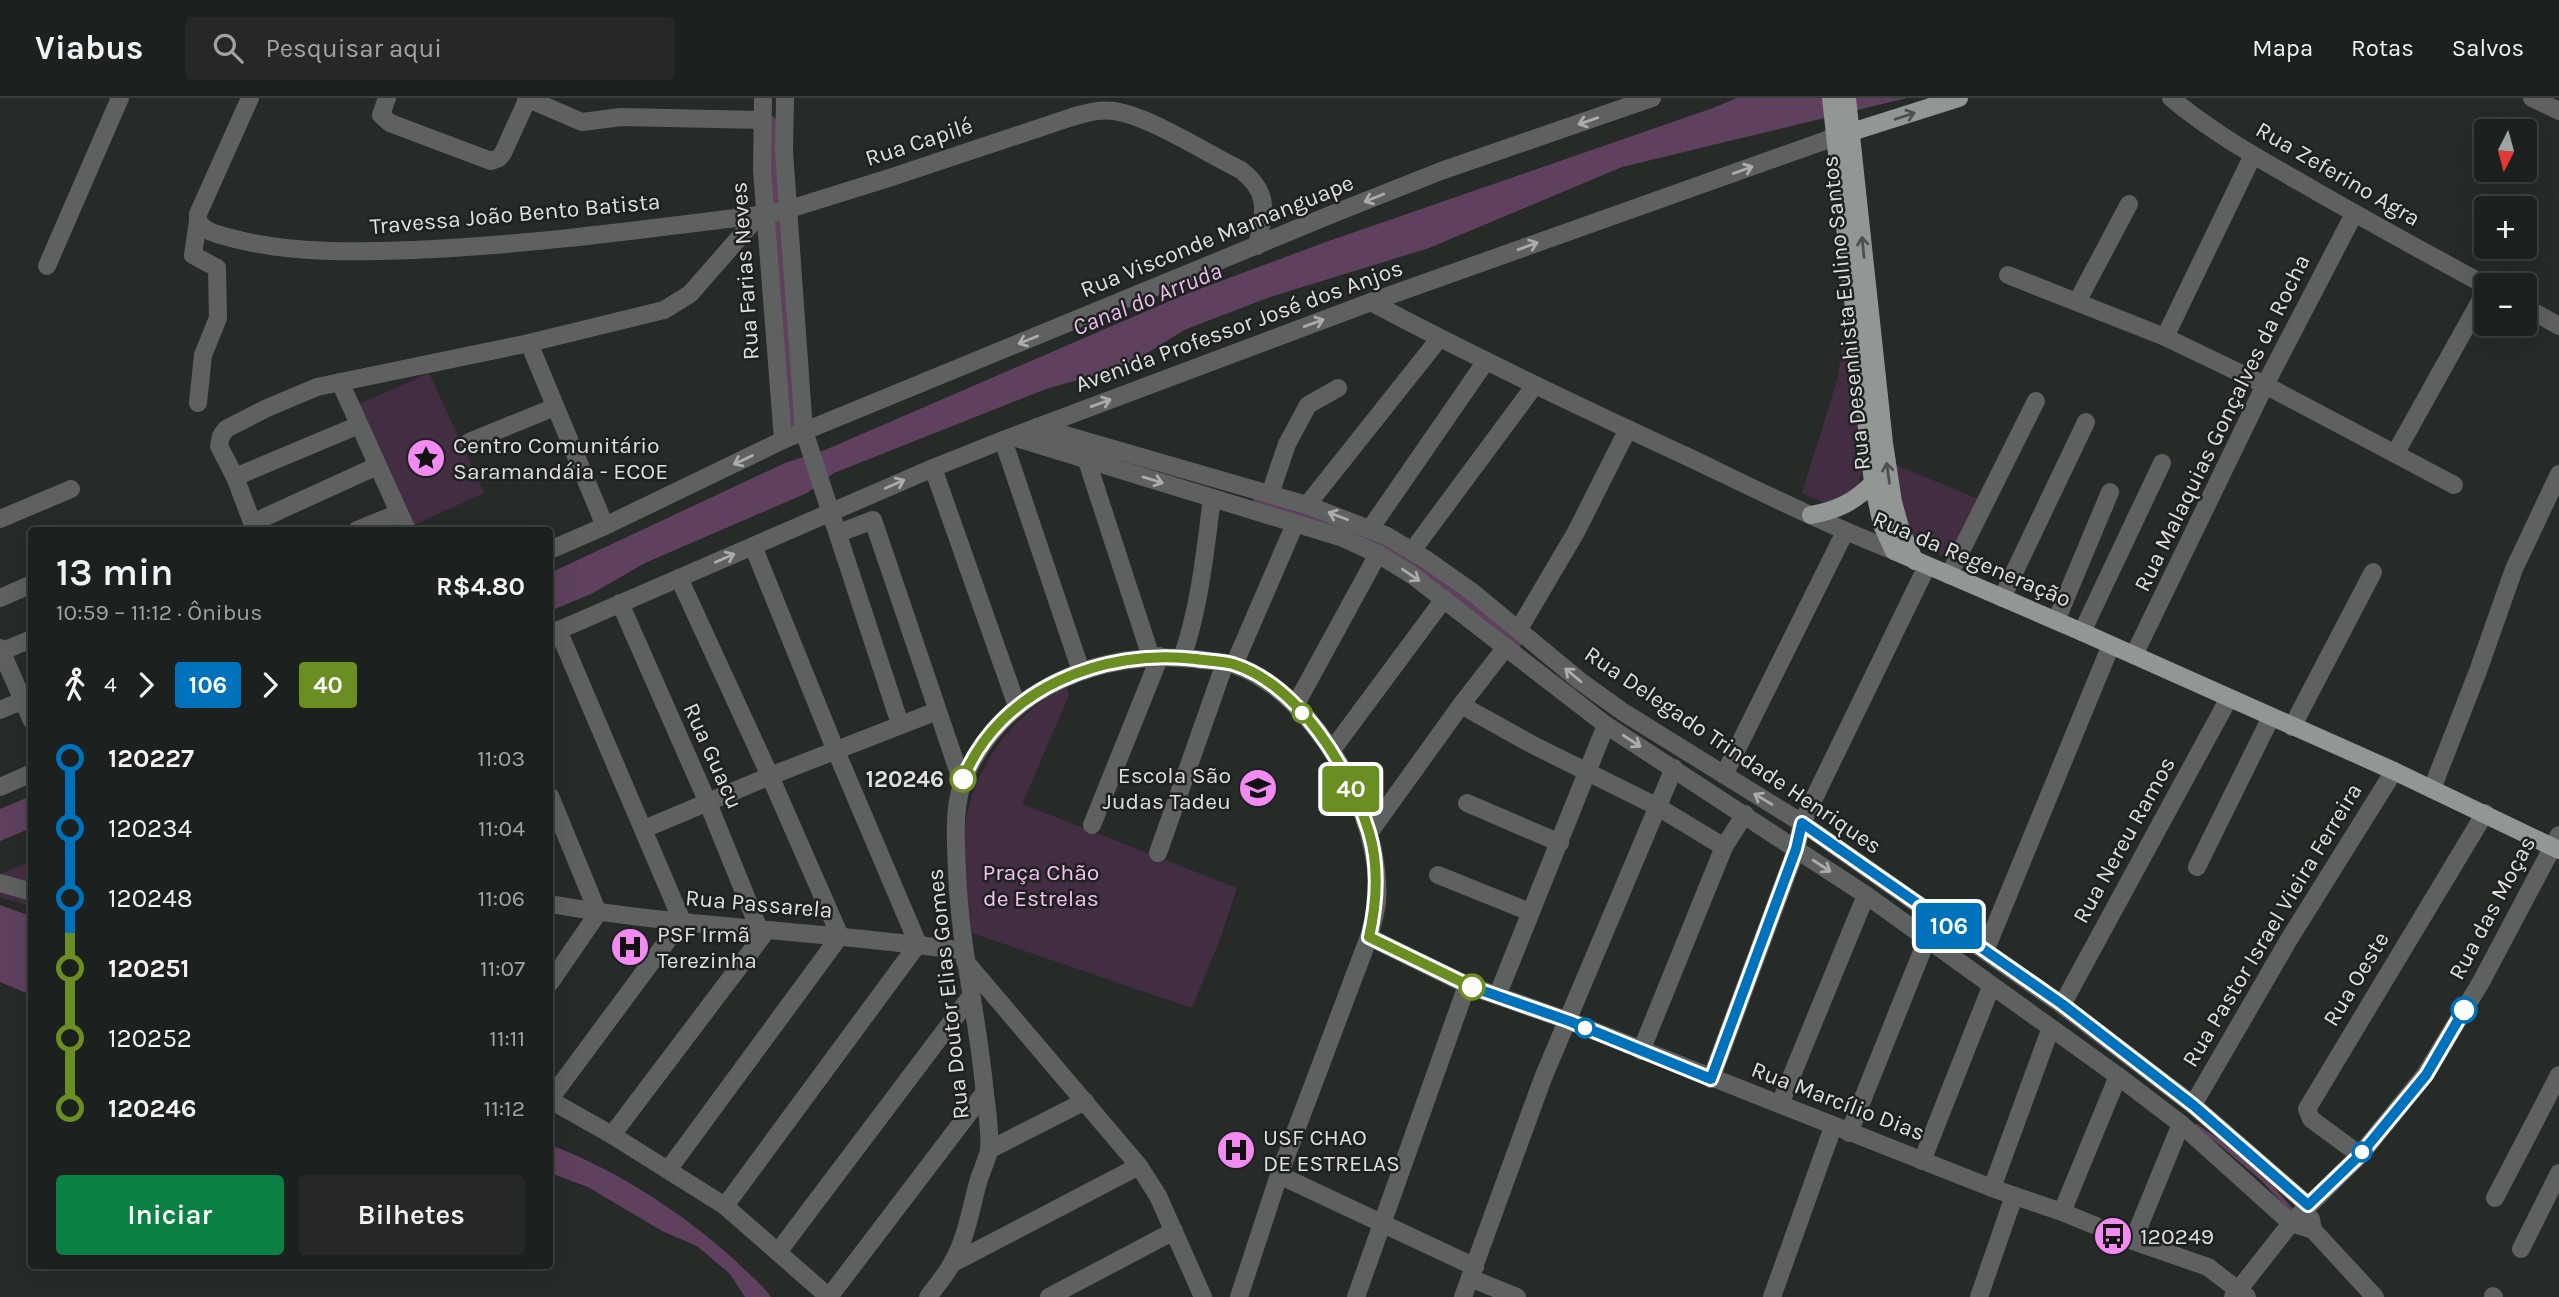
<!DOCTYPE html>
<html lang="pt">
<head>
<meta charset="utf-8">
<style>
	body { margin:0; font-family:Karla,sans-serif; background:#252827; color:#f1f3f6; height:100vh; display:flex; flex-direction:column; font-size:26px; white-space:nowrap }
	* { box-sizing:border-box; margin:0 }
	p { font-size:23px; color:#a0a3a4 }
	.icon { flex:none; width:38px; height:38px; fill:none; stroke:currentColor; stroke-width:2; stroke-linecap:round; stroke-linejoin:round }
	.map { position:relative; flex:1; overflow:hidden }
	.sheet { position:absolute; left:28px; top:429px; width:525px; height:742px; display:flex; flex-direction:column; background:#1c201e; border-radius:7px; box-shadow:0 7px 28px #0002,0 0 0 2px #3a3e3c }
	.sheet>* { flex:none }
	.badge { padding:0 14px; border-radius:5px; font-size:24px; line-height:46px }
	.needle { width:46px; rotate:186deg }
	.controls { position:absolute; left:2474px; top:21px; display:grid; gap:14px }
	.controls a { display:grid; place-items:center; width:63px; height:63px; border-radius:7px; background:#1c201e; box-shadow:0 7px 28px #0002,0 0 0 2px #3a3e3c; font-size:35px }
	.map>.badge { position:absolute; translate:-50% -50%; box-shadow:0 0 0 4px #fff }
	.legs { display:flex; align-items:center; gap:10px; height:77px; padding:0 28px; font-size:23px }
	.legs p { margin-inline-start:auto }
	.head { display:flex; align-items:center; justify-content:space-between; height:119px; padding:0 28px }
	h1 { font-size:38px; font-weight:600; line-height:52px }
	.button { display:flex; gap:14px; margin-top:auto; padding:14px 28px }
	.button a { flex:1; height:80px; border-radius:7px; background:#0b8043; color:#fff; font-size:28px; font-weight:600; line-height:80px; text-align:center }
	.button a+a { background:#252827; color:#f1f3f6 }
	ul { padding:0 28px; list-style:none }
	li { display:flex; align-items:center; gap:24px; height:70px; font-size:26px }
	li i { display:grid; place-items:center; width:10px; height:100%; margin:0 9px; background:currentColor }
	li i::after { content:''; width:18px; height:18px; margin:-9px; border:5px solid; border-radius:50%; background:#1c201e }
	li p { margin-inline-start:auto }
	li:first-child i { background:linear-gradient(#0000 50%,currentColor 0) }
	li:last-child i { background:linear-gradient(currentColor 50%,#0000 0) }
	header { display:flex; align-items:center; gap:42px; box-sizing:border-box; height:98px; padding:0 35px; background:#1c201e; border-bottom:2px solid #3a3e3c }
	header strong { font-size:33px }
	nav { display:flex; gap:38px; margin-inline-start:auto; font-size:24px }
	.search { width:490px; height:63px; background:#252827; display:flex; align-items:center; gap:18px; box-sizing:border-box; padding:0 24px; border-radius:7px; color:#a0a3a4; font-size:26px }
	.map>svg:first-child { display:block }
</style>
</head>
<body>
<header>
<strong>Viabus</strong>
<div class="search"><svg class="icon" aria-label="search" viewBox="0 0 24 24"><circle cx="10" cy="10" r="6"/><path d="M15 15l6 6"/></svg>Pesquisar aqui</div>
<nav><a>Mapa</a><a>Rotas</a><a>Salvos</a></nav>
</header>
<div class="map">
<svg width="2559" height="1199" viewBox="0 0 2559 1199">
	<rect width="100%" height="100%" fill="#262b28"/>
	<g fill="#432d42">
		<polygon points="1852,223 1865,366 1856,392 1826,406 1802,395 1838,279 1845,224"/>
		<polygon points="429,275 484,395 414,427 359,306"/>
		<path d="M1896 367 1981 402 1952 462C1942 458 1930 454 1922 447 1901 429 1900 391 1896 367Z"/>
		<path d="M1066 589 1069 597 1022 706 1237 790 1220 841 1192 910 972 835C969 814 964 792 963 771 958 694 998 624 1066 589Z"/>
		<polygon points="31,763 31,808 0,799 0,776"/>
	</g>
	<g fill="#5f415f">
		<polygon points="1737,0 1907,0 1622,69 1429,150 1270,199 1184,232 1127,268 1046,291 834,375 807,395 645,465 591,496 550,513 550,475 785,365 825,352 1186,196 1323,145 1713,10"/>
		<polygon points="31,698 31,730 0,743 0,711"/>
		<polygon points="0,807 31,818 31,897 0,884"/>
		<path d="M550 1047C617 1071 694 1122 745 1172 754 1180 764 1189 771 1199H745L730 1176 697 1148 662 1133 588 1089 550 1075Z"/>
	</g>
	<g fill="none" stroke-linecap="round" stroke-linejoin="round">
		<polyline stroke="#5f415f" stroke-width="4.5" points="2196,1028 2222,1046 2263,1081 2294,1115"/>
		<g stroke="#5f415f" stroke-width="14">
			<polyline points="770,25 791,324"/>
			<polyline points="1260,402 1372,442 1420,472 1514,546"/>
		</g>
		<g stroke="#5e615f" stroke-width="18">
			<path d="M250 0 198 116V123C206 136 222 137 235 141 295 156 354 154 415 152 530 147 645 131 759 117L783 113 889 80 1072 19C1086 15 1099 11 1114 13 1150 18 1207 56 1241 72 1271 96 1264 114 1257 148"/>
			<polyline points="387,0 381,17 390,25 491,63 499,60 503,55 528,0"/>
			<polyline points="526,0 582,24 621,19 761,22"/>
			<polyline points="763,0 762,72 783,342"/>
			<polyline points="785,0 784,53 804,333 900,626"/>
			<path d="M2171 0C2210 33 2256 59 2300 84 2362 120 2424 154 2487 188"/>
			<polyline points="2532,0 2559,13"/>
			<polyline points="47,168 120,0"/>
			<polyline points="2008,177 2165,239 2265,287 2454,387"/>
			<path d="M1371 204C1474 259 1580 309 1686 358 1755 391 1823 425 1894 453"/>
			<polyline points="2077,204 2129,106"/>
			<polyline points="2525,209 2559,228"/>
			<polyline points="2165,239 2253,57"/>
			<polyline points="529,245 605,428"/>
			<polyline points="340,284 407,432"/>
			<polyline points="198,305 203,257 218,220 217,170 193,157 198,123"/>
			<polyline points="1037,329 1307,407 1387,438 1427,462 1471,493 1580,583 1623,614 1802,725 2062,907 2193,1007 2308,1107"/>
			<polyline points="1013,339 1343,440 1378,456 1412,477 1606,627 1866,797 2118,978 2181,1026 2291,1125 2313,1132"/>
			<polyline points="1003,342 1081,573"/>
			<polyline points="469,344 555,309"/>
			<polyline points="2395,356 2487,191"/>
			<polyline points="1087,363 1151,559"/>
			<polyline points="933,370 1017,608"/>
			<polyline points="235,379 359,327"/>
			<polyline points="1270,396 1287,346 1308,307 1338,290"/>
			<polyline points="1307,407 1439,241"/>
			<polyline points="0,421 71,391"/>
			<polyline points="252,425 377,368"/>
			<polyline points="1370,431 1486,263"/>
			<polyline points="255,432 235,379 219,348 221,338 226,331 267,310 317,289 529,245 664,212 690,196 759,117"/>
			<polyline points="357,432 399,415"/>
			<polyline points="839,435 873,422 962,684"/>
			<polyline points="550,452 605,428 783,342 1340,113 1441,73 1652,0"/>
			<polyline points="1412,453 1535,287"/>
			<polyline points="1949,477 2036,303"/>
			<polyline points="0,500 32,486"/>
			<polyline points="2002,500 2086,324"/>
			<polyline points="620,505 708,705 759,831"/>
			<polyline points="2056,523 2110,394"/>
			<polyline points="1519,531 1576,434 1628,331"/>
			<polyline points="2082,534 2162,365"/>
			<polyline points="550,536 933,370 1003,342 1371,204 1835,39"/>
			<polyline points="0,550 32,623"/>
			<polyline points="0,554 32,541"/>
			<polyline points="2134,557 2265,287 2354,116"/>
			<path d="M1182 560C1200 508 1205 454 1212 400"/>
			<polyline points="1234,567 1295,426"/>
			<polyline points="1296,606 1378,456"/>
			<polyline points="1461,607 1533,647 1658,709 1724,749"/>
			<polyline points="0,612 32,599"/>
			<polyline points="2292,629 2373,474"/>
			<polyline points="1332,652 1444,501"/>
			<polyline points="1724,677 1845,434"/>
			<polyline points="0,689 32,675"/>
			<polyline points="2432,691 2478,573 2514,471 2559,376"/>
			<polyline points="550,698 598,815 550,885"/>
			<polyline points="1467,705 1560,745"/>
			<polyline points="1092,727 1160,558"/>
			<polyline points="644,731 770,678 937,613"/>
			<polyline points="1369,735 1461,607 1506,549"/>
			<polyline points="1158,755 1225,565"/>
			<polyline points="2197,769 2271,619"/>
			<polyline points="1438,777 1530,814"/>
			<polyline points="0,785 32,794"/>
			<path d="M550 806C687 830 826 833 964 853"/>
			<polyline points="1369,839 1467,887 1569,923 1992,1090 2062,1114 2133,1143 2208,1169 2247,1199"/>
			<polyline points="1985,853 2111,547"/>
			<polyline points="965,863 1139,1068 1158,1098 1203,1199"/>
			<polyline points="1498,896 1606,627"/>
			<polyline points="2062,907 2229,600"/>
			<polyline points="1641,953 1724,749 1745,716"/>
			<polyline points="1711,981 1796,752 1802,725 1927,468"/>
			<polyline points="550,1001 682,823 558,532"/>
			<polyline points="550,1002 612,1037 725,1108 829,1199 985,994"/>
			<polyline points="1780,1006 1866,797"/>
			<polyline points="2193,1007 2288,843 2394,673"/>
			<polyline points="1849,1035 1927,841"/>
			<polyline points="612,1037 767,832"/>
			<polyline points="989,1052 1085,1003"/>
			<polyline points="2360,1057 2311,1021 2307,1011 2485,715"/>
			<polyline points="1922,1063 1991,889"/>
			<polyline points="668,1072 840,838 770,678 679,480"/>
			<polyline points="1279,1077 1475,1169"/>
			<polyline points="1992,1090 2050,932"/>
			<polyline points="2495,1100 2559,977"/>
			<polyline points="725,1108 918,846 836,653 753,448"/>
			<polyline points="2062,1114 2118,978"/>
			<polyline points="2311,1121 2313,1132 2375,1199"/>
			<polyline points="2133,1143 2181,1026"/>
			<polyline points="2521,1151 2559,1075"/>
			<polyline points="778,1154 971,898"/>
			<polyline points="953,1165 1139,1068"/>
			<polyline points="1470,1180 1517,1199"/>
			<polyline points="2493,1198 2494,1199"/>
			<path d="M928 1199C936 1188 946 1177 952 1165 967 1140 971 1108 979 1081 982 1072 987 1062 989 1052 991 1034 986 1006 984 987 977 916 960 847 957 775 956 743 952 706 966 676 1005 589 1103 551 1194 561 1207 563 1222 563 1235 567 1317 597 1383 719 1377 804 1376 815 1372 827 1369 839L1279 1077 1239 1199"/>
			<polyline points="1049,1199 1174,1133"/>
			<polyline points="1356,1199 1467,887"/>
			<polyline points="1463,1199 1543,980 1674,670"/>
			<polyline points="1772,1199 1833,1029"/>
			<polyline points="1979,1199 2014,1098"/>
			<polyline points="2233,1199 2291,1125 2360,1057 2425,977 2481,884 2559,737"/>
		</g>
		<g stroke="#929794" stroke-width="18">
			<polyline points="1831,0 1873,385 1882,427 1894,453 2082,534 2394,673 2559,752"/>
			<polyline points="1847,0 1884,345 1893,404 1901,433 1915,463"/>
			<polyline points="1842,37 1959,0"/>
			<path d="M1811 417C1838 412 1854 404 1873 385"/>
		</g>
	</g>
	<defs><path id="oneway-shaft" d="M-6 0H5M1.5-3L5.5 0L1.5 3" fill="none" stroke-width="1.6" stroke-linecap="round" stroke-linejoin="round" transform="scale(1.75)"/></defs>
	<g stroke="#4c504e">
		<use href="#oneway-shaft" transform="translate(1905 18) rotate(-18)"/>
		<use href="#oneway-shaft" transform="translate(1863 149) rotate(-96)"/>
		<use href="#oneway-shaft" transform="translate(1888 375) rotate(-98)"/>
	</g>
	<g stroke="#aaadac">
		<use href="#oneway-shaft" transform="translate(1588 23) rotate(161)"/>
		<use href="#oneway-shaft" transform="translate(1743 72) rotate(-20)"/>
		<use href="#oneway-shaft" transform="translate(1374 100) rotate(158)"/>
		<use href="#oneway-shaft" transform="translate(1528 148) rotate(-20)"/>
		<use href="#oneway-shaft" transform="translate(1314 225) rotate(-20)"/>
		<use href="#oneway-shaft" transform="translate(1028 242) rotate(158)"/>
		<use href="#oneway-shaft" transform="translate(1101 305) rotate(-20)"/>
		<use href="#oneway-shaft" transform="translate(743 362) rotate(154)"/>
		<use href="#oneway-shaft" transform="translate(1153 382) rotate(17)"/>
		<use href="#oneway-shaft" transform="translate(895 386) rotate(-24)"/>
		<use href="#oneway-shaft" transform="translate(1338 418) rotate(-159)"/>
		<use href="#oneway-shaft" transform="translate(725 460) rotate(-24)"/>
		<use href="#oneway-shaft" transform="translate(1411 477) rotate(34)"/>
		<use href="#oneway-shaft" transform="translate(1573 577) rotate(-140)"/>
		<use href="#oneway-shaft" transform="translate(1632 643) rotate(33)"/>
		<use href="#oneway-shaft" transform="translate(1763 701) rotate(-149)"/>
		<use href="#oneway-shaft" transform="translate(1822 768) rotate(33)"/>
	</g>
	<g fill="none" stroke-linecap="round" stroke-linejoin="round">
		<defs>
			<polyline id="line-1" points="1472,889 1569,923 1711,981 1796,751 1802,725 2062,906 2193,1007 2308,1107 2360,1057 2426,977 2464,912"/>
			<path id="line-2" d="M963 681C1000 590 1104 550 1196 561 1208 563 1221 563 1233 566 1299 587 1350 671 1369 734 1379 768 1377 804 1369 839L1472 889"/>
		</defs>
		<use href="#line-1" stroke="#fff" stroke-width="16"/>
		<use href="#line-2" stroke="#fff" stroke-width="16"/>
		<use href="#line-1" stroke="#0072bc" stroke-width="10"/>
		<use href="#line-2" stroke="#6b8e23" stroke-width="10"/>
	</g>
	<defs>
		<symbol id="sight-disc" viewBox="-11 -11 22 22"><circle r="9.5" fill="#f28af2" stroke="#1d211f"/><path d="M0-6L1.8-2.2L6-1.7L2.9 1.2L3.7 5.4L0 3.3L-3.7 5.4L-2.9 1.2L-6-1.7L-1.8-2.2Z" fill="#111"/></symbol>
		<symbol id="school-disc" viewBox="-11 -11 22 22"><circle r="9.5" fill="#f28af2" stroke="#1d211f"/><path d="M0-5L7-2L0 1L-7-2ZM-4 1L0 2.5L4 1V4Q0 6-4 4Z" fill="#111"/></symbol>
		<symbol id="hospital-disc" viewBox="-11 -11 22 22"><circle r="9.5" fill="#f28af2" stroke="#1d211f"/><path d="M-5-5h3v3.5h4V-5h3V5h-3V1.5h-4V5h-3Z" fill="#111"/></symbol>
		<symbol id="bus-disc" viewBox="-11 -11 22 22"><circle r="9.5" fill="#f28af2" stroke="#1d211f"/><path d="M-5-6H5V4H4V6H2V4H-2V6H-4V4H-5ZM-3.5-4V0h7V-4ZM-3.5 1.2v1.5H-2V1.2ZM2 1.2v1.5H3.5V1.2Z" fill="#111"/></symbol>
	</defs>
	<g fill-rule="evenodd">
		<use href="#sight-disc" x="404" y="338" width="44" height="44"/>
		<use href="#school-disc" x="1236" y="668" width="44" height="44"/>
		<use href="#hospital-disc" x="608" y="827" width="44" height="44"/>
		<use href="#hospital-disc" x="1214" y="1030" width="44" height="44"/>
		<use href="#bus-disc" x="2091" y="1116" width="44" height="44"/>
	</g>
	<g fill="#fff" stroke="#6b8e23" stroke-width="3.5">
		<circle cx="1302" cy="615" r="9"/>
		<circle cx="963" cy="681" r="12"/>
		<circle cx="1472" cy="889" r="12"/>
	</g>
	<g fill="#fff" stroke="#0072bc" stroke-width="3.5">
		<circle cx="2464" cy="912" r="12"/>
		<circle cx="1585" cy="930" r="9"/>
		<circle cx="2362" cy="1054" r="9"/>
	</g>
	<g text-anchor="middle" dominant-baseline="central" stroke-width="5" stroke-linejoin="round" paint-order="stroke">
		<g font-size="23" fill="#dde0df" stroke="#1d211f">
			<text transform="translate(919 44) rotate(-18)">Rua Capilé</text>
			<text transform="translate(2338 76) rotate(30)">Rua Zeferino Agra</text>
			<text transform="translate(515 116) rotate(-5)">Travessa João Bento Batista</text>
			<text transform="translate(1217 138) rotate(-22)">Rua Visconde Mamanguape</text>
			<text transform="translate(745 173) rotate(-94)">Rua Farias Neves</text>
			<text transform="translate(1846 215) rotate(-96)">Rua Desenhista Eulino Santos</text>
			<text transform="translate(1239 228) rotate(-20)">Avenida Professor José dos Anjos</text>
			<text transform="translate(2222 325) rotate(-64)">Rua Malaquias Gonçalves da Rocha</text>
			<text transform="translate(1972 461) rotate(23)">Rua da Regeneração</text>
			<text transform="translate(1733 652) rotate(34)">Rua Delegado Trindade Henriques</text>
			<text transform="translate(713 658) rotate(66)">Rua Guacu</text>
			<text transform="translate(2124 742) rotate(-61)">Rua Nereu Ramos</text>
			<text transform="translate(759 806) rotate(5)">Rua Passarela</text>
			<text transform="translate(2492 810) rotate(-62)">Rua das Moças</text>
			<text transform="translate(2272 827) rotate(-59)">Rua Pastor Israel Vieira Ferreira</text>
			<text transform="translate(2356 881) rotate(-59)">Rua Oeste</text>
			<text transform="translate(948 896) rotate(-96)">Rua Doutor Elias Gomes</text>
			<text transform="translate(1838 1003) rotate(21)">Rua Marcílio Dias</text>
		</g>
		<g font-size="23" fill="#dde0df" stroke="#1d211f" text-anchor="start">
			<text x="453" y="347">Centro Comunitário<tspan x="453" dy="26">Saramandáia - ECOE</tspan></text>
			<text x="1231" y="677" text-anchor="end">Escola São<tspan x="1231" dy="26">Judas Tadeu</tspan></text>
			<text x="657" y="836">PSF Irmã<tspan x="657" dy="26">Terezinha</tspan></text>
			<text x="1263" y="1039">USF CHAO<tspan x="1263" dy="26">DE ESTRELAS</tspan></text>
			<text x="2140" y="1138">120249</text>
		</g>
		<g font-size="23" font-weight="bold" fill="#dde0df" stroke="#1d211f" text-anchor="end">
			<text x="944" y="681">120246</text>
		</g>
		<g font-size="23" fill="#f7c0f5" stroke="#1d211f">
			<text x="1041" y="774">Praça Chão<tspan x="1041" dy="26">de Estrelas</tspan></text>
		</g>
		<g font-size="24" font-style="italic" fill="#f0baef" stroke="#1d211f">
			<text transform="translate(1147 201) rotate(-22)">Canal do Arruda</text>
		</g>
	</g>
</svg>
<div class="controls">
<a><svg class="needle" viewBox="-14 -14 28 28"><path d="M0-13l5 13h-10z" fill="#e53935"/><path d="M0 13l5-13h-10z" fill="#a0a3a4"/></svg></a>
<a>+</a>
<a>−</a>
</div>
<b class="badge" style="left:1949px;top:828px;background:#0072bc;color:#fff">106</b>
<b class="badge" style="left:1351px;top:691px;background:#6b8e23;color:#fff">40</b>
<section class="sheet">
<div class="head"><div><h1>13 min</h1><p>10:59 – 11:12 · Ônibus</p></div><b>R$4.80</b></div>
<div class="legs"><svg class="icon" aria-label="walk" viewBox="0 0 24 24"><circle cx="13" cy="4" r="2"/><path d="M13 8l-2 6 4 7M11 14l-3 7M7 12l3-4h3l4 4"/></svg>4<svg class="icon" aria-label="forward" viewBox="0 0 24 24"><path d="M9 5l7 7-7 7"/></svg><b class="badge" style="background:#0072bc;color:#fff">106</b><svg class="icon" aria-label="forward" viewBox="0 0 24 24"><path d="M9 5l7 7-7 7"/></svg><b class="badge" style="background:#6b8e23;color:#fff">40</b></div>
<ul>
<li><i style="color:#0072bc"></i><b>120227</b><p>11:03</p></li>
<li><i style="color:#0072bc"></i><span>120234</span><p>11:04</p></li>
<li><i style="color:#0072bc"></i><span>120248</span><p>11:06</p></li>
<li><i style="color:#6b8e23"></i><b>120251</b><p>11:07</p></li>
<li><i style="color:#6b8e23"></i><span>120252</span><p>11:11</p></li>
<li><i style="color:#6b8e23"></i><b>120246</b><p>11:12</p></li>
</ul>
<div class="button"><a>Iniciar</a><a>Bilhetes</a></div>
</section>
</div>
</body>
</html>
